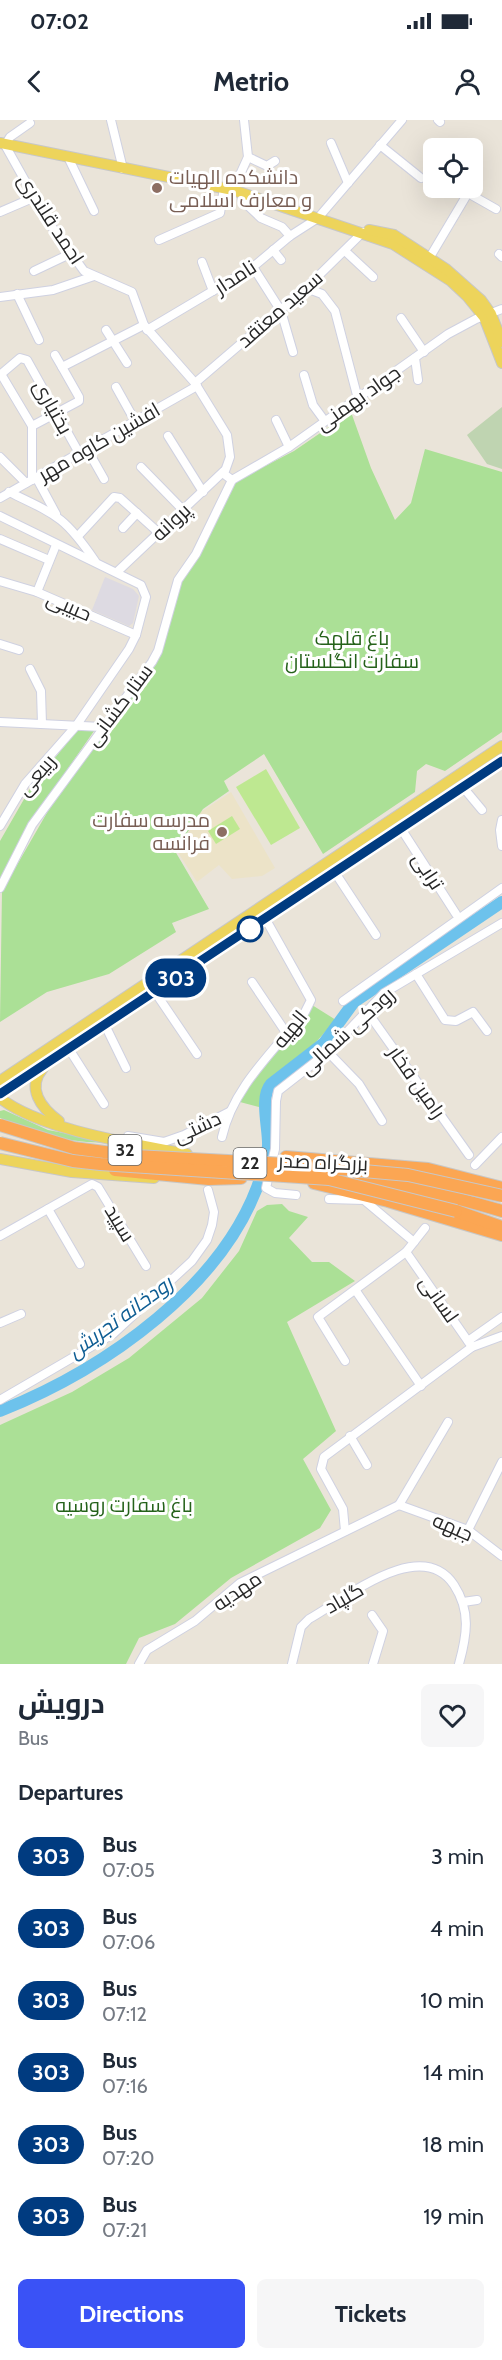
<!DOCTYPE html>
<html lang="en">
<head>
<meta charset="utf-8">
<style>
	body { margin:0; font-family:Cabin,Cairo,sans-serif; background:#f6f6f7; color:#1f2937; height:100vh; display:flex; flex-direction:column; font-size:22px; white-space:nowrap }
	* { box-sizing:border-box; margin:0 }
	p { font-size:20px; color:#747a83 }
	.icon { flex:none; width:33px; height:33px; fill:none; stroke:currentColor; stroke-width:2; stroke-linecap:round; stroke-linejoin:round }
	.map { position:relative; height:1544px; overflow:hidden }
	.panel { display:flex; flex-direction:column; background:#fff; flex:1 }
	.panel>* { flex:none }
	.badge { padding:0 12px; border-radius:20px; font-size:21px; line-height:39px }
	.tools { position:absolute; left:423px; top:18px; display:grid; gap:12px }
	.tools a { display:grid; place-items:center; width:60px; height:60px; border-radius:9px; background:#fff; box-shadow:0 6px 24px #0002; font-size:30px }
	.map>.badge { position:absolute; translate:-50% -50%; box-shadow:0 0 0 3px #fff }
	h2 { padding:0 18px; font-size:22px; line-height:54px }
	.round { display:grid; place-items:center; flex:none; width:63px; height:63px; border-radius:9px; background:#f6f6f7 }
	.head { display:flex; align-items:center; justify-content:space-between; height:102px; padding:0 18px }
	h1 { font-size:28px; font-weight:700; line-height:45px }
	.primary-button { display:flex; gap:12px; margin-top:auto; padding:12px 18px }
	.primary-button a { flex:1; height:69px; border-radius:9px; background:#3a52f6; color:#fff; font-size:24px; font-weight:700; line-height:69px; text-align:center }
	.primary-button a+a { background:#f6f6f7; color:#1f2937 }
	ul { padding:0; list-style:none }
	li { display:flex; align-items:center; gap:18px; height:72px; padding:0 18px }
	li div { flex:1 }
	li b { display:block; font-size:22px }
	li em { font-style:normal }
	li .badge { min-width:66px; font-weight:700; text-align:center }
	.status { display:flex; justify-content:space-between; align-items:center; height:42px; padding:0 30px; background:#fff; direction:ltr }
	.status svg { height:16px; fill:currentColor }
	header { display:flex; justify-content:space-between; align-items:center; height:78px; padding:0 18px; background:#fff; font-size:27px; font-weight:700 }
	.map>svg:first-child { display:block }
</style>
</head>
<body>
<div class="status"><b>07:02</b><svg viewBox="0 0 49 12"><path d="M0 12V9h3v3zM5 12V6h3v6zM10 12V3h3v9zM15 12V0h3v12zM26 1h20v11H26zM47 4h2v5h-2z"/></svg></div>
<header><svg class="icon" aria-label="back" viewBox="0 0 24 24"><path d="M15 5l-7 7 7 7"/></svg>Metrio<svg class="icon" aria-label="person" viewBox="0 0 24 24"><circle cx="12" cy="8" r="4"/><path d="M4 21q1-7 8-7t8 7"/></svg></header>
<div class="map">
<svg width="502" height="1544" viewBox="0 0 502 1544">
	<rect width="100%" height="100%" fill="#eae4d9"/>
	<polygon fill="#dddae2" points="105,457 133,469 139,476 133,503 129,506 92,490"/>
	<polygon fill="#ece3c8" points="231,672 275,748 262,756 232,759 219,745 197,762 177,731 201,692"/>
	<g fill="#abe096">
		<polygon points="351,292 371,348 395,400 411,383 425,329 502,352 502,612 445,651 426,644 417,651 415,672 323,734 264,634 224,661 229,671 203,689 175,731 209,789 172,803 176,812 109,854 47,872 0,902 2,771 48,691 159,538 178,466 229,372 238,360 294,331"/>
		<polygon points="77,611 94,611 30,703 0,759 0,721 31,667"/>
		<polygon points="312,885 336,900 306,933 266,962 263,967 263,988 240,982 252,961"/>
		<path d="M4 990 48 1010 112 1022C73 1025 35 1013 0 998V991Z"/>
		<polygon points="282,1084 289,1091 308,1097 289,1118 312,1142 329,1142 355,1161 287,1202 336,1311 303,1339 331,1390 320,1408 231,1458 175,1504 139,1518 126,1544 0,1544 0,1305 72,1272 129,1238 202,1178 239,1131 257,1091 267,1085"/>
	</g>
	<polygon fill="#bfd4b1" points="502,287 502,349 487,344 467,315"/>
	<g fill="#bee891">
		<polygon points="266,649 300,708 271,725 236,667"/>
		<polygon points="232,696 240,709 216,724 208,711"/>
	</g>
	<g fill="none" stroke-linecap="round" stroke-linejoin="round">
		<path stroke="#6dc2ec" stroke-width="12" d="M0 1291C103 1250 228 1165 262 1053 264 1045 267 1035 268 1026 269 1009 259 978 271 964L324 923 354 882 502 782"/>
		<defs>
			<g id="minor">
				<polyline points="111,0 123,49"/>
				<polyline points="438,0 440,2"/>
				<polyline points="30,3 10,17 5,25 47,100 84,151 132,172 144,205 195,263 227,315 230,337 224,354 232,360"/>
				<polyline points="331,23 348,63"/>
				<polyline points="380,25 421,58"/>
				<polyline points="248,37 267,46 275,41"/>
				<polyline points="69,39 94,91"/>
				<polyline points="459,68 496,89"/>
				<polyline points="233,70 248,37 244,0"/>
				<polyline points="242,80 261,98 282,107 290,116"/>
				<polyline points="0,92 35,77"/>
				<polyline points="159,120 220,93 224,68"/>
				<polyline points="273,130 281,140"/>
				<polyline points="345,131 373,157"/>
				<polyline points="499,134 502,137"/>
				<polyline points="202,142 213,171"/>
				<polyline points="427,142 468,73"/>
				<polyline points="253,147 281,191 293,232"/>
				<polyline points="34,151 72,133"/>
				<polyline points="306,168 322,174 335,191 358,279"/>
				<polyline points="17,174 39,220"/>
				<polyline points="0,177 53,170 94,156"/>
				<polyline points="401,198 424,232"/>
				<polyline points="106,210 127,243"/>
				<polyline points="147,210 253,147 290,116 318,98 402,0"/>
				<polyline points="55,235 62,247"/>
				<polyline points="415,238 418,260"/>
				<polyline points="1,254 32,306 32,360"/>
				<polyline points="0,255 20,238 27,240 79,333"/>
				<polyline points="304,255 313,285 324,300"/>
				<polyline points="195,263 306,168 363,112"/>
				<polyline points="116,267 135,301"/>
				<polyline points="276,300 289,327"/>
				<polyline points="32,306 79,281 79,277 62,247 144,205"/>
				<polyline points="168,316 203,372"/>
				<polyline points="87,329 104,359"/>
				<polyline points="0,337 26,363"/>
				<polyline points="141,347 183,390"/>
				<polyline points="36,357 56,394"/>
				<path d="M9 372C57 395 65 397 95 441"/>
				<polyline points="0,378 197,266"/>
				<polyline points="0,396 141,465 146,477 136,515 129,529 76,606 25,664 0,706"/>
				<polyline points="123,408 137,393"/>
				<polyline points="78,416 114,377 120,378 159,413"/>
				<polyline points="0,419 49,440"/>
				<polyline points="117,452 224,351"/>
				<polyline points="0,461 37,472 136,515"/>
				<polyline points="37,472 56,425"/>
				<polyline points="0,524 19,530"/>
				<polyline points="30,549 41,571 42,604"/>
				<polyline points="0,602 102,607"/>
				<polyline points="462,666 482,690"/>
				<polyline points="502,700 500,710 502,726"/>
				<polyline points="400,707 456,794"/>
				<polyline points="334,751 376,815"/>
				<polyline points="0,768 32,705 152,542 158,531 178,460 196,434 232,360 289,327 448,214 476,199 502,189"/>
				<polyline points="416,854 445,900 456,901 473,892 487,911"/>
				<polyline points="252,862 287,914"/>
				<polyline points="155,872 197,934"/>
				<polyline points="343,881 502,768"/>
				<polyline points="366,890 469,1035"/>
				<polyline points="105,905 126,948"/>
				<polyline points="69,929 104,984"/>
				<polyline points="328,932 359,964 382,1001"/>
				<polyline points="128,1016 164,1022 184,1015 229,992"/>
				<path d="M222 1017C233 967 274 931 305 892L311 880 265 798"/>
				<polyline points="475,1045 502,1017"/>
				<polyline points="296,1075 275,1073 266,1068 275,1029 276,981 278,971 328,932 384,873 502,803"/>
				<polyline points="329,1079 364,1080 414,1122"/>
				<polyline points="48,1089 80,1144"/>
				<polyline points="0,1116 92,1064 98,1067 146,1146"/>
				<polyline points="406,1132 472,1227"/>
				<polyline points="356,1171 421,1266"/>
				<polyline points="0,1203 21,1194"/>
				<polyline points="468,1221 502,1197"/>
				<polyline points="345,1241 318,1197 406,1132 425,1108"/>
				<polyline points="0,1280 113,1214 192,1141 207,1120 212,1105 214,1092 208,1070"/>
				<polyline points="350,1316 367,1345"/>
				<polyline points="399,1385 468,1410 502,1436"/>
				<polyline points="399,1385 448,1302"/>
				<polyline points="468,1410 502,1342"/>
				<polyline points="345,1411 343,1389 321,1349 324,1337 472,1227 502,1216"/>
				<polyline points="463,1482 477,1480"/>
				<polyline points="372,1495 383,1511 373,1544"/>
				<polyline points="139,1544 147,1530 195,1501 240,1463 399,1385"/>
				<path d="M292 1544 301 1507 309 1499C345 1479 421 1415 454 1465 471 1491 467 1515 459 1544"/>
			</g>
			<g id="major">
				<polyline points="0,23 233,70 393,124 451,161 467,176 484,197 502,243"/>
				<polyline points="369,110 394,115 446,149 481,180 491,194 502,222"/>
				<path d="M43 948C26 968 41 988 59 1001"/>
				<polyline points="0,961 502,626"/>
				<polyline points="0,974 502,641"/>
				<path d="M0 978C40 1010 135 1024 187 1034"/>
				<polyline points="0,1039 72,1052 154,1058"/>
			</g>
			<g id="highway">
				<polyline points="286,1037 428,1049 502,1068"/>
				<polyline points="115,1050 209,1059 241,1058"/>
				<polyline points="314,1063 388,1081 502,1115"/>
				<path d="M356 1063C406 1063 454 1077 502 1091"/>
				<polyline points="456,1091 502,1107"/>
			</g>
		</defs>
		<use href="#minor" stroke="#cfd1e1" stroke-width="10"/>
		<use href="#major" stroke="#c7c7c7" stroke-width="12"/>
		<use href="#highway" stroke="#c7c7c7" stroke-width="14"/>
		<use href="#minor" stroke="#fff" stroke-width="8"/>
		<use href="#major" stroke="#edd45b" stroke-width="10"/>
		<use href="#highway" stroke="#fba653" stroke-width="12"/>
		<defs>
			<g id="highway-bridge">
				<polyline points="0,1005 74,1028 135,1036 285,1044 408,1055 502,1076"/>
				<polyline points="0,1023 73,1041 100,1044 329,1059 456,1091"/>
			</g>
		</defs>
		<use href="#highway-bridge" stroke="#c7c7c7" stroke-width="14" stroke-linecap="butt"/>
		<use href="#highway-bridge" stroke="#fba653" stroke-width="12"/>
	</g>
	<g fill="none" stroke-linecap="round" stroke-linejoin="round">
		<defs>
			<polyline id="line" points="0,974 502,641"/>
		</defs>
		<use href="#line" stroke="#fff" stroke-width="14"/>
		<use href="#line" stroke="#003b80" stroke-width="9"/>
	</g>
	<g fill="#8d6e63" stroke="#fff" stroke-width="2">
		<circle cx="157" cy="68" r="6"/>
		<circle cx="222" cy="712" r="6"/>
	</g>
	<circle fill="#fff" stroke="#003b80" stroke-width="3" cx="250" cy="809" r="12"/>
	<g text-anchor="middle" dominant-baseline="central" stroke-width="6" stroke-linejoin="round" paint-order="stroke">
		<g fill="#fff" stroke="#686868" stroke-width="1.5">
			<rect x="108.5" y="1015" width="33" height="30" rx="4.5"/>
			<rect x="233.5" y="1028" width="33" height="30" rx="4.5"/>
		</g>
		<g font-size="18" font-weight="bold" fill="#282828">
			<text x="125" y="1030">32</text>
			<text x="250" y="1043">22</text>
		</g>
		<g font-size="20" fill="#785e54" stroke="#fff" text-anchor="start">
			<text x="169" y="57">دانشکده الهیات<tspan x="169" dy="23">و معارف اسلامی</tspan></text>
			<text x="210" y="700" text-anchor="end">مدرسه سفارت<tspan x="210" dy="23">فرانسه</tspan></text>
		</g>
		<g font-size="20" fill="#282828" stroke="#fff">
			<text transform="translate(51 99) rotate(57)">احمد قلندری</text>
			<text transform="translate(235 157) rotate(-33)">نامدار</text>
			<text transform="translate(280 189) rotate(-41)">سعید معتقد</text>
			<text transform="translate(358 278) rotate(-35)">جواد بهمنی</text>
			<text transform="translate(53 287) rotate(61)">بختیاری</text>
			<text transform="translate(99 322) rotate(-30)">افشین کاوه مهر</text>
			<text transform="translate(171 402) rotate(-43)">پروانه</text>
			<text transform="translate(69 486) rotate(23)">حبیبی</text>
			<text transform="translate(119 585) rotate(-53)">ستار کشانی</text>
			<text transform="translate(36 655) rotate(-49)">ربیعی</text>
			<text transform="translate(428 751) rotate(57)">ترابی</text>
			<text transform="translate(290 909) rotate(-51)">الهیه</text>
			<text transform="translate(347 911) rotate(-42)">رودکی شمالی</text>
			<text transform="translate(417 962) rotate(55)">رامین فخار</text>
			<text transform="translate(197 1007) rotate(-25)">دشتی</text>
			<text transform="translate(323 1042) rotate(2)">بزرگراه صدر</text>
			<text transform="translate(120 1103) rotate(59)">سپید</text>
			<text transform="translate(439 1179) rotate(55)">لسانی</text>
			<text transform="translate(453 1407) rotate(24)">جبهه</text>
			<text transform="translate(237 1471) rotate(-34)">مهدیه</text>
			<text transform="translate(344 1478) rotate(-30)">گلپاد</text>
		</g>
		<g font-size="20" fill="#25621a" stroke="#fff">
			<text x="352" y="518">باغ قلهک<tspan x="352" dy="23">سفارت انگلستان</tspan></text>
			<text x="124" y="1385">باغ سفارت روسیه</text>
		</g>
		<g font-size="21" font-style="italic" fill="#0f5e94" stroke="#fff">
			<text transform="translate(120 1197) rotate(-36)">رودخانه تجریش</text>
		</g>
	</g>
</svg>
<div class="tools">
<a><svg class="icon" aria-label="locate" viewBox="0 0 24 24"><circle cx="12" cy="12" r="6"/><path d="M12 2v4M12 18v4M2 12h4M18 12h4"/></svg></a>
</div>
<b class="badge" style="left:176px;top:858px;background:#003b80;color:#fff">303</b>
</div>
<section class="panel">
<div class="head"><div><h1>درویش</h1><p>Bus</p></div><a class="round"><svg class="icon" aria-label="heart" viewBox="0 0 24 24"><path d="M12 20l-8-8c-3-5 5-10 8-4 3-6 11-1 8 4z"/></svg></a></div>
<h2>Departures</h2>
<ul>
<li><span class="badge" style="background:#003b80;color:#fff">303</span><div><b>Bus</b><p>07:05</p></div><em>3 min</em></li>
<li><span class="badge" style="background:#003b80;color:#fff">303</span><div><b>Bus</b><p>07:06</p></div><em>4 min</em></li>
<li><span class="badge" style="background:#003b80;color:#fff">303</span><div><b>Bus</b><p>07:12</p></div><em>10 min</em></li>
<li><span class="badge" style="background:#003b80;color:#fff">303</span><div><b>Bus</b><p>07:16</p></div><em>14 min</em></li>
<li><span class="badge" style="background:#003b80;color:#fff">303</span><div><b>Bus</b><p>07:20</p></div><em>18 min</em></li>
<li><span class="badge" style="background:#003b80;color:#fff">303</span><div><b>Bus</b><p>07:21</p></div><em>19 min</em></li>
</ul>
<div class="primary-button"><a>Directions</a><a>Tickets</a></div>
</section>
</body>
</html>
